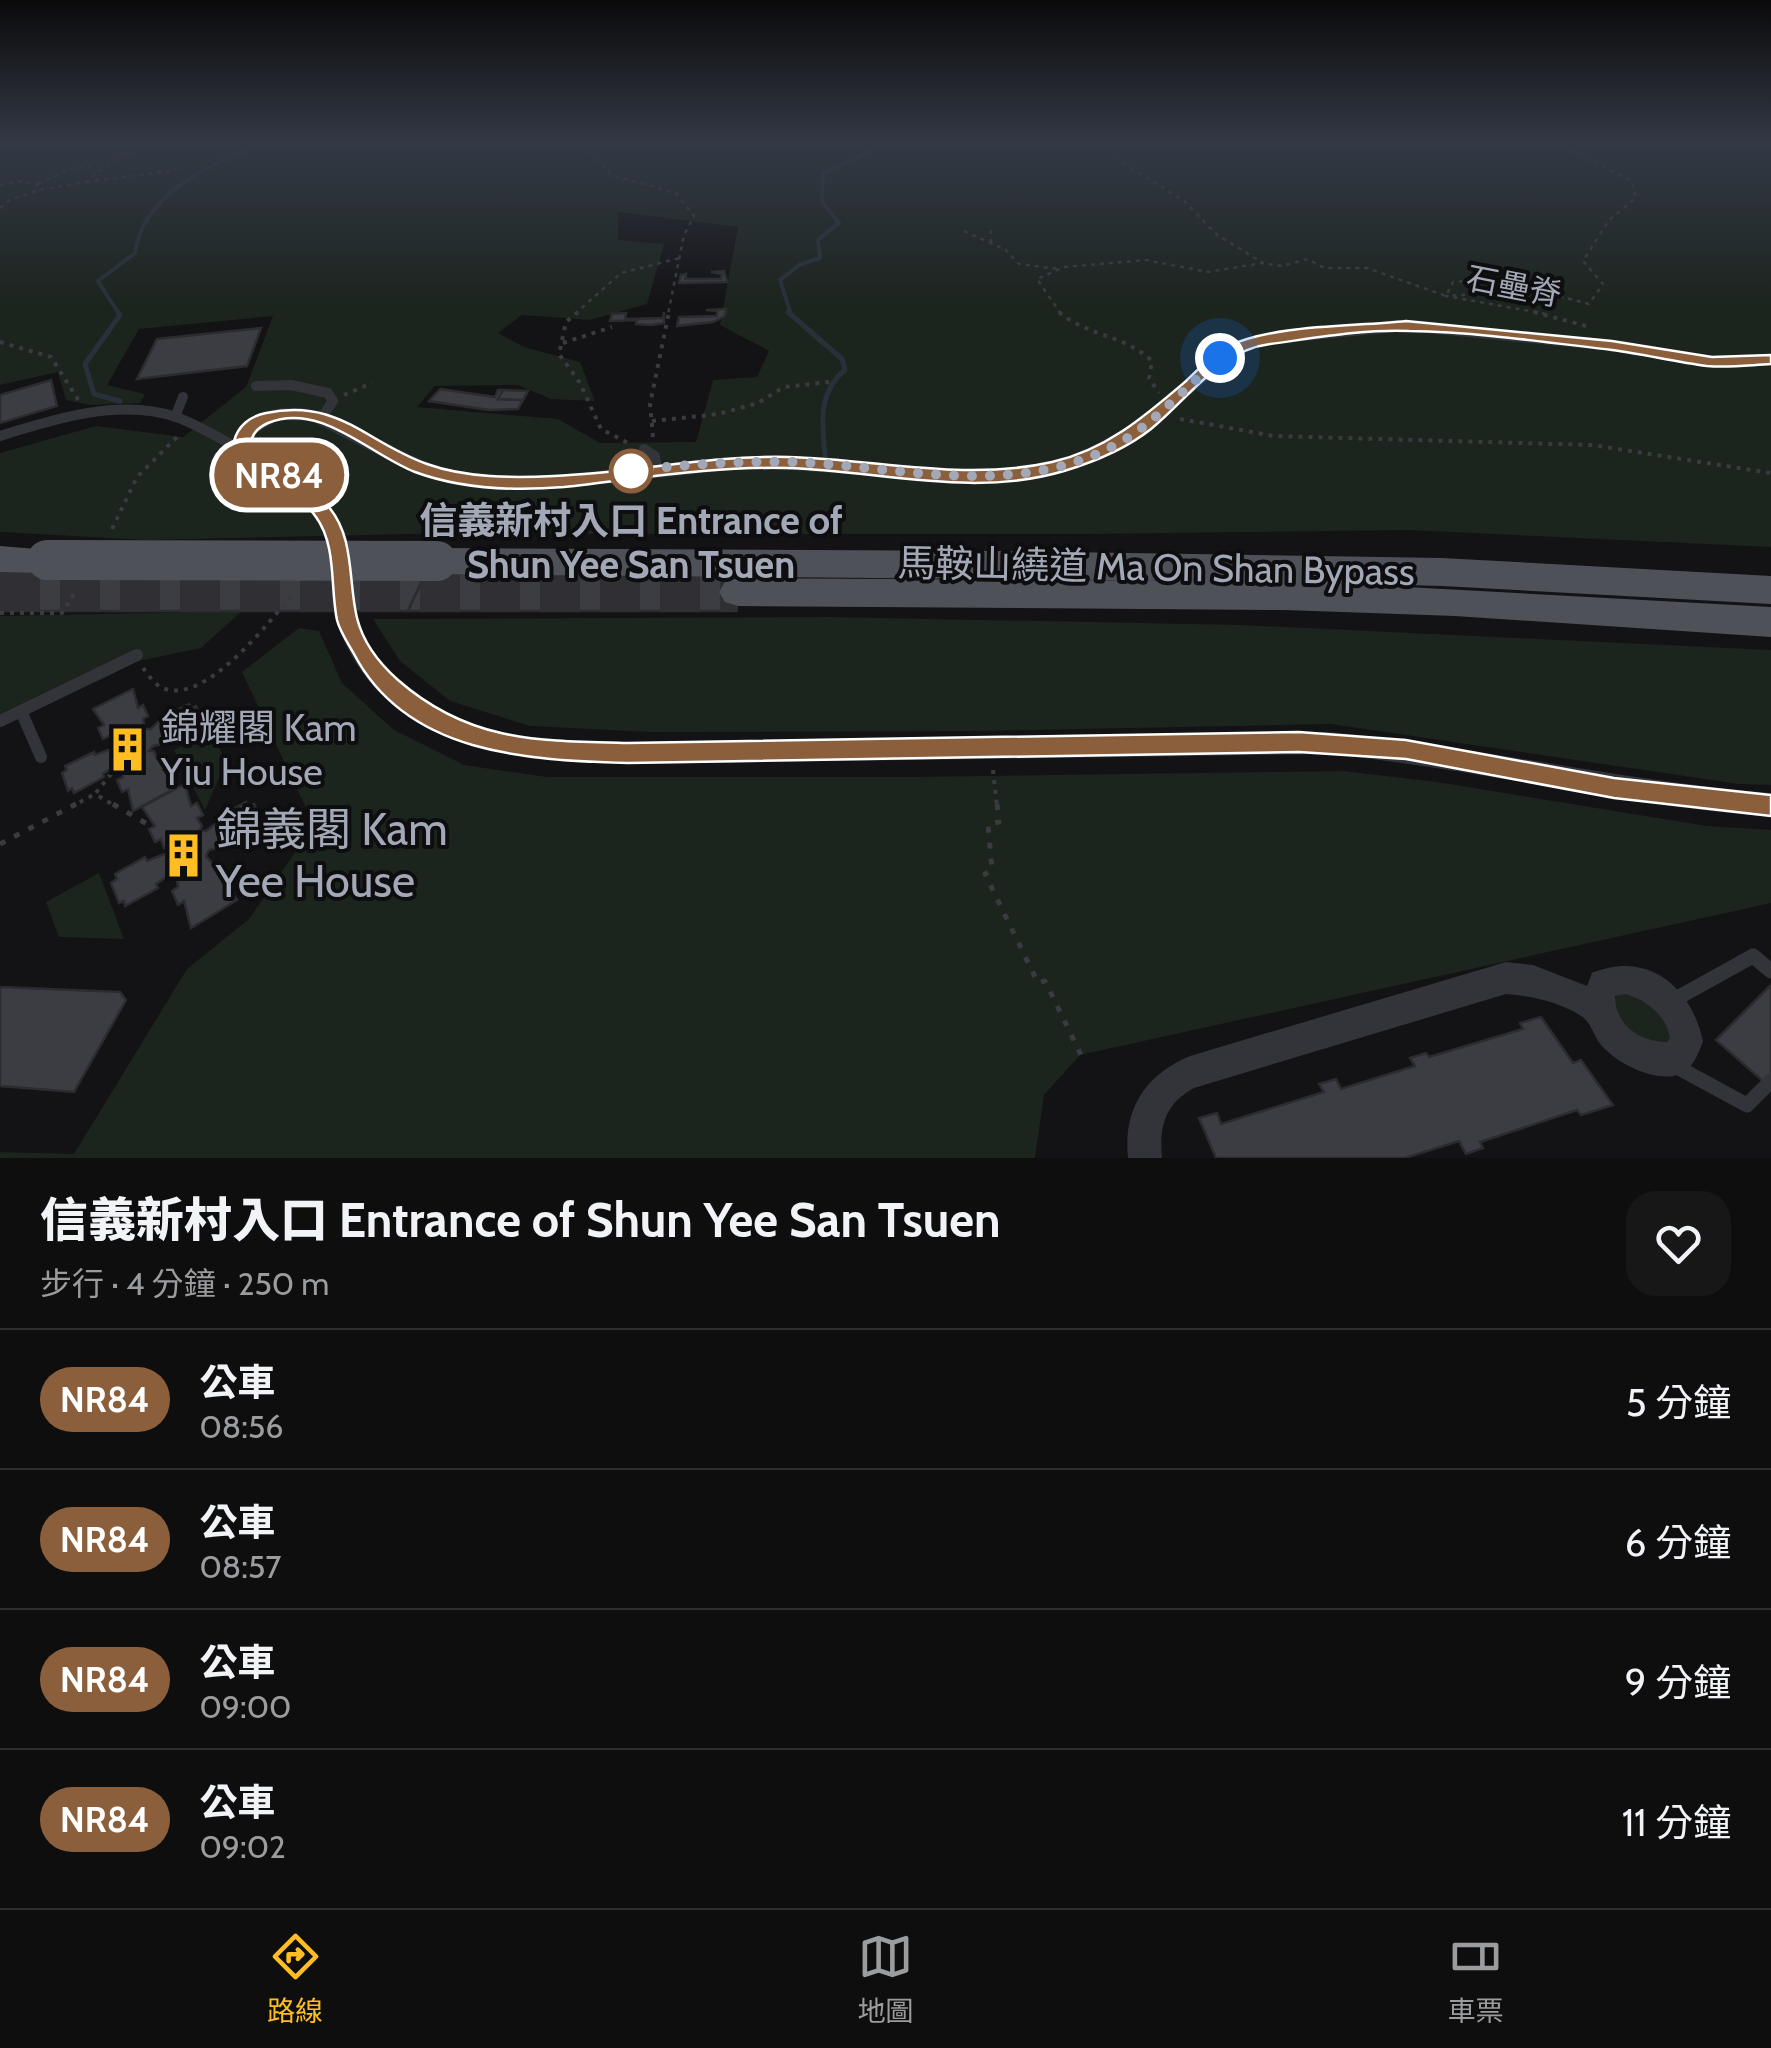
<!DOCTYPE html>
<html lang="zh-TW">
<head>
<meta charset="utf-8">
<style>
	body { margin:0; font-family:Cabin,"Noto Sans TC",sans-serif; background:#171718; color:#f1f3f6; height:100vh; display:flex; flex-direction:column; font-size:38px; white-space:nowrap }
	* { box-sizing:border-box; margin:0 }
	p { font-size:32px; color:#9b9c9e }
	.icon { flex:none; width:55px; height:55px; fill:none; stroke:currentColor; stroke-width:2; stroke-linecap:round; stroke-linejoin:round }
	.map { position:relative; height:1158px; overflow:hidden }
	.panel { display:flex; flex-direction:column; background:#0e0e0f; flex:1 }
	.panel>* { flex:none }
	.badge { padding:0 20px; border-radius:32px; font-size:35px; line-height:65px }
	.you { position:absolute; width:50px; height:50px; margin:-25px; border:8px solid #fff; border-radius:50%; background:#1a73e8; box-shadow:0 0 0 15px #1a73e833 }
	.map>.badge { position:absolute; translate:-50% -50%; box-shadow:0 0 0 5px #fff }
	.round { display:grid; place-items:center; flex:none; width:105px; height:105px; border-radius:30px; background:#171718 }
	.head { display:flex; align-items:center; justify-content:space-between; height:170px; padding:0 40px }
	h1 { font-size:48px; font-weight:800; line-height:75px }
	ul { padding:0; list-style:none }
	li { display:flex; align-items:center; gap:30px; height:140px; padding:0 40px; border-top:2px solid #2e2e2f }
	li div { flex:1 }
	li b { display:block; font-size:38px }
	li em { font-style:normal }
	li .badge { min-width:110px; font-weight:700; text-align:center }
	.tabs { display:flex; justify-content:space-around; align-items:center; height:140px; border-top:2px solid #2e2e2f; background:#0e0e0f; font-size:28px; color:#9b9c9e }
	.tabs a { display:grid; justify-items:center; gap:5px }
	.tabs .selected { color:#febd20 }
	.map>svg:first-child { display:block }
</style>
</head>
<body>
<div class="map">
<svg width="1771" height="1158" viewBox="0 0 1771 1158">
	<rect width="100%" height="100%" fill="#131214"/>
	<g fill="#1c241e" fill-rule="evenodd">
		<path d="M0 144H1771V547L1408 530 1088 534H412L145 540 0 532V453L96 426 183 437 246 387 273 316 139 329 107 385 145 394 140 403 90 405 66 400 58 372 0 385ZM618 212 738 227 720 325 769 351 757 377 713 380 696 442 600 443 558 419 417 407 435 386 518 385 551 399 595 401 580 362 524 347 498 333 522 315 590 320 647 304 664 244 618 240Z"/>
		<polygon points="242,611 201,648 90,671 0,714 0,616"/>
		<polygon points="831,617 1241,625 1771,650 1771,785 1739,784 1331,724 975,731 650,732 530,726 450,701 400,661 373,619"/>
		<polygon points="299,628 319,631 342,683 394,730 464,765 547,777 913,777 1343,771 1437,782 1707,826 1771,830 1771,903 1080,1055 1044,1095 1035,1158 0,1158 0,1152 74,1154 187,969 249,919 314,825 242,672"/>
		<polygon points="211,730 226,762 205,810 174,750"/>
		<polygon points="99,873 124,939 59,937 46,902"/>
		<polygon points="1623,990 1653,998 1673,1040 1661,1048 1622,1027 1612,1000"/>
	</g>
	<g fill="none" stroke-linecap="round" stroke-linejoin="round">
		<g stroke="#283139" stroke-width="4">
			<path d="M119 314 98 281 135 253C143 193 210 165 259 144"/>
			<polyline points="791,314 780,280 799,265 820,258 818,240 839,223 822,202 823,173 874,150 879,144"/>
		</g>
		<g stroke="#283139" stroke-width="5">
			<polyline points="118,312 120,315 85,364 94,394 120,401"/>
			<path d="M788 312 842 359 845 370C815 394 823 431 826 465"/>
		</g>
	</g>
	<g fill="#3c3d42" stroke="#2c2c30" stroke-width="2.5">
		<polygon points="724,271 727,282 679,283 681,275 686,274 685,279 721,279 722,274 711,272"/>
		<polygon points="726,309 725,316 713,322 677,326 679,317 717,316 717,311 706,310"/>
		<polygon points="664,312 664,323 652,325 636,324 637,320 610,321 612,314 626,313 625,319 663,318"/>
		<polygon points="261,328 247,366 137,379 157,339"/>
		<polygon points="51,380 57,406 0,423 0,395"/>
		<polygon points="440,389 495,397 498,390 503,390 498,399 523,400 518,409 489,410 429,401"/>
		<polygon points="503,390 528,391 523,400 498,399"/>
		<polygon points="0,565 40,566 6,611 0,611"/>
		<polygon points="40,566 427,570 408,611 6,611"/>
		<polygon points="427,570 738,573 734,611 408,611"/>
		<polygon points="133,689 138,708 143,705 148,716 143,719 145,729 151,729 162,718 189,704 191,708 196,706 203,721 198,723 200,728 173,742 153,746 149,751 154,751 157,759 164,755 169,767 163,770 177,787 133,811 128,789 122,792 117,780 123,777 122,766 116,765 103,774 104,777 74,793 72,788 68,791 62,773 67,770 65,766 94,752 95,755 114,748 116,744 109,736 103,739 98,728 104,725 93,709"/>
		<polygon points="185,784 191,806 197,803 203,815 197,818 202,826 199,831 206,831 219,821 218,817 246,802 248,807 254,804 262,821 257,824 259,829 231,845 209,850 206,856 215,866 221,862 228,876 222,879 237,900 191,928 184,901 178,905 172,891 178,887 176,874 171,874 156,884 158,888 125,906 124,901 119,903 111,883 117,879 115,874 145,857 147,861 167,853 169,848 164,848 161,839 155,842 149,829 155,826 142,807"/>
		<polygon points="1771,985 1771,1088 1716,1040"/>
		<polygon points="0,987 120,992 126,1000 74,1092 0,1086"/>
		<polygon points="1541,1017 1573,1063 1581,1060 1613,1105 1581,1115 1577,1110 1480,1142 1483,1148 1466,1154 1459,1141 1405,1158 1216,1158 1199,1118 1217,1113 1221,1124 1324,1092 1319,1084 1336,1079 1341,1089 1415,1066 1410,1058 1426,1053 1429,1057 1523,1029 1520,1023"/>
	</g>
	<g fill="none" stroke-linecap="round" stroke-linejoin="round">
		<polyline stroke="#303034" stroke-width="40" stroke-dasharray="40 20" stroke-linecap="butt" points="0,591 738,592"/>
		<g stroke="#393b41" stroke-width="2.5" stroke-dasharray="4 5" stroke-linecap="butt">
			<polyline points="584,144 611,175 676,193 694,216 684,235 668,314"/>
			<polyline points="1103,144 1128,166 1184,201 1216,234 1263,263"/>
			<polyline points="86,182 177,170"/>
			<polyline points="38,184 72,168 100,166"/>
			<polyline points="0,185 22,181 38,185"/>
			<polyline points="0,208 10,200 39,190 86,182 118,157 159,144"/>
			<polyline points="991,230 991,243"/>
			<polyline points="964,231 1006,250 1019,264 1058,269"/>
			<polyline points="575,314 621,273 680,258"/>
			<polyline points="1061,314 1037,279 1064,267 1146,260 1208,272 1263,263 1282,266 1308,259 1324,268 1367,268 1446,296 1453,282 1499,279 1536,290"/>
			<polyline points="1546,314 1446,296 1536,290 1589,304 1603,284 1583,261 1609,220 1636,198 1632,181 1557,144"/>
		</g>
		<g stroke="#393b41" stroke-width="4" stroke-dasharray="4 6" stroke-linecap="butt">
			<polyline points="578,312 566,322 559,354 580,383 601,429 630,444"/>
			<path d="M1059 312C1087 336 1125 335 1152 361L1149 378 1159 393"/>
			<polyline points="1534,312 1586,326"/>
			<polyline points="0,342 51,357 79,401"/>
			<polyline points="563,343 612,327"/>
			<polyline points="344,395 372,383"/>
			<polyline points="1180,419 1274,436 1592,445 1771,473"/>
			<polyline points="652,421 719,414 758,403 784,387 829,382"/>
			<polyline points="653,437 650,404 669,312"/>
			<polyline points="112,529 137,477 181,433"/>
			<polyline points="0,613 62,613 77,589"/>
			<path d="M143 668C147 673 153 682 159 686 201 712 271 620 294 592"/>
			<polyline points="993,770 997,807"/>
			<polyline points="111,774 95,794 117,807"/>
			<polyline points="71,807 95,794"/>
		</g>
		<g stroke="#393b41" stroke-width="5" stroke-dasharray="6 10" stroke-linecap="butt">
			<polyline points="113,804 147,824"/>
			<polyline points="997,804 999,822 988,824 992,870 985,874 1038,983 1045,981 1085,1063"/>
			<polyline points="0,844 76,804"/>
		</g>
		<g stroke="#33343a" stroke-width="10">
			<polyline points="256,386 291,385 328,393 333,401 322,417"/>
			<polyline points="175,417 183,397"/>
			<path d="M0 436C54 419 120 398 176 417 201 426 223 440 246 453"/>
			<polyline points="644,449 655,456 657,468"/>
		</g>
		<g stroke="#33343a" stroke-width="12">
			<polyline points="21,711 41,757"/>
			<polyline points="0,721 137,655"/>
		</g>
		<g stroke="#33343a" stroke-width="15">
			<polyline points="1670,1002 1753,956 1771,971"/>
			<polyline points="1675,1066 1747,1105 1771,1081"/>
		</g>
		<g fill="#33343a" fill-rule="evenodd">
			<path d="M1406 321 1612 341 1712 357 1771 355V365L1712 367 1612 351 1406 331 1263 345 1235 355 1150 431 1111 454 1045 477 986 484 792 470H730L555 489H498L454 484 413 473 312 421 279 420 255 434 256 450C293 474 339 499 349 547 353 571 352 599 360 623 369 652 391 676 416 694 483 741 549 740 628 742L1328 732C1477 746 1622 781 1771 793V817C1622 805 1477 769 1328 754L628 764C513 761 385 751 338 626 325 592 338 546 313 515 292 489 257 478 236 453L238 428C311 369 381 457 454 470 502 479 551 476 598 471 663 464 729 454 794 457 873 460 968 482 1044 463 1099 450 1139 421 1180 385 1194 372 1210 354 1226 346 1275 323 1352 326 1406 321Z"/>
			<path d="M1506 962 1533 965 1587 986 1592 973C1647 950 1691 986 1703 1041 1700 1050 1695 1062 1688 1069 1666 1089 1619 1065 1603 1047 1594 1038 1591 1021 1581 1016 1559 1002 1531 996 1506 994L1194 1088C1165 1104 1159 1126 1162 1158H1128C1123 1109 1145 1075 1190 1056ZM1626 994C1647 1001 1666 1015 1670 1038L1667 1042C1640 1042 1615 1025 1615 996Z"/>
		</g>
		<g fill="#4f5159" fill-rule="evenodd">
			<polygon points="0,546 60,551 65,560 60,569 47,573 0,572"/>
			<polygon points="437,548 1005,551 1442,558 1771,576 1771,604 1442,586 1333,583 1771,607 1771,637 1455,616 1285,610 738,606 725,602 719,592 725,582 738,578 1221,581 437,574 424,570 419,561 424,552"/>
		</g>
		<polyline stroke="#4f5159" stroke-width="40" points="47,560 437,561"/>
	</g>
	<linearGradient id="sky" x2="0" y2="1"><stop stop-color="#0a0a0b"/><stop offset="0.47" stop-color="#333945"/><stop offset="1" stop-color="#333945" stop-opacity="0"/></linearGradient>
	<rect width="1771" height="306" fill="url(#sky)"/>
	<path fill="#8b5e3c" stroke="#fff" stroke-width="2.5" d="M1406 321 1612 341 1712 357 1771 355V364C1750 365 1728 368 1707 366 1675 362 1643 354 1612 350 1545 342 1476 332 1409 331 1364 329 1315 338 1270 344 1220 350 1188 399 1151 429 1127 448 1094 462 1064 471 974 498 880 471 788 468 712 466 638 479 564 487 516 491 461 489 415 472 370 455 320 401 268 423 259 427 248 436 253 447 257 456 314 491 328 506 355 537 348 581 357 618 363 642 380 664 398 680 469 742 537 741 628 743L1299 732 1406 740 1614 778 1771 795V816L1614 798 1406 759 1299 752 628 763C528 760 407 755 354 654 348 643 340 632 337 620 330 587 337 546 316 517 296 487 244 475 234 441 238 426 250 416 266 413 339 398 365 442 427 464 466 478 513 478 554 476 633 473 709 455 788 457 877 459 963 482 1052 462 1106 450 1145 416 1186 381 1198 370 1212 354 1226 347 1274 324 1352 327 1406 321Z"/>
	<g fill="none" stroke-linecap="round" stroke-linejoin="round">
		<path stroke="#a3a8b6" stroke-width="10" stroke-dasharray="0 18" d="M631 471 622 472C678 465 734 461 791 462 902 466 1017 501 1121 442 1158 420 1188 385 1220 358"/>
	</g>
	<defs>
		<symbol id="building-bare" viewBox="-9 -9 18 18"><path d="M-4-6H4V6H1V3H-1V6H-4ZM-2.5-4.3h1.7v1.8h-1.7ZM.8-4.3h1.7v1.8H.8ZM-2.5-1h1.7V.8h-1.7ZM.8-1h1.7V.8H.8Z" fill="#febd20" stroke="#0e0d0f" stroke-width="2.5" paint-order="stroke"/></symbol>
	</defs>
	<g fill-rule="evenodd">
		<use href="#building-bare" x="96" y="718" width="63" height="63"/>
		<use href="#building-bare" x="152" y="824" width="63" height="63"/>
	</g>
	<circle fill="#fff" stroke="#8b5e3c" stroke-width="5" cx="631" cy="471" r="20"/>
	<g text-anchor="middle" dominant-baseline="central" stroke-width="8" stroke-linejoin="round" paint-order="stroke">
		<g font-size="32" fill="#a3a8b6" stroke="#0e0d0f">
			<text transform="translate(1514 286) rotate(11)">石壘脊</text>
		</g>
		<g font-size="38" font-weight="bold" fill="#a3a8b6" stroke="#0e0d0f">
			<text x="631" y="520">信義新村入口 Entrance of<tspan x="631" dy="44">Shun Yee San Tsuen</tspan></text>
		</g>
		<g font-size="38" fill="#a3a8b6" stroke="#0e0d0f">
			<text transform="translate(1156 567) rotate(1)">馬鞍山繞道 Ma On Shan Bypass</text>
		</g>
		<g font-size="38" fill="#a3a8b6" stroke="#0e0d0f" text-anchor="start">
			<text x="161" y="727">錦耀閣 Kam<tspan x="161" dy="44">Yiu House</tspan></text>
		</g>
		<g font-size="45" fill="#a3a8b6" stroke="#0e0d0f" text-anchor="start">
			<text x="216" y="829">錦義閣 Kam<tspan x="216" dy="52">Yee House</tspan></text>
		</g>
	</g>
</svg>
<div class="you" style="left:1220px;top:358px"></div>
<b class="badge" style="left:279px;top:475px;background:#8b5e3c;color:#fff">NR84</b>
</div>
<section class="panel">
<div class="head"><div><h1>信義新村入口 Entrance of Shun Yee San Tsuen</h1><p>步行 · 4 分鐘 · 250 m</p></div><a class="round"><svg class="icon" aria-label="heart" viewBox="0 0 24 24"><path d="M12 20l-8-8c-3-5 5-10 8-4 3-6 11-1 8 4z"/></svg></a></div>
<ul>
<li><span class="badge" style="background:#8b5e3c;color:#fff">NR84</span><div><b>公車</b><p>08:56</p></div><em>5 分鐘</em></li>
<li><span class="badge" style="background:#8b5e3c;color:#fff">NR84</span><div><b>公車</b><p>08:57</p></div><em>6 分鐘</em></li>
<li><span class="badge" style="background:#8b5e3c;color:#fff">NR84</span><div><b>公車</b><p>09:00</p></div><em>9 分鐘</em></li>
<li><span class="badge" style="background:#8b5e3c;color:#fff">NR84</span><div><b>公車</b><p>09:02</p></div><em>11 分鐘</em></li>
</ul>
</section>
<nav class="tabs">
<a class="selected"><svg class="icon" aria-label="directions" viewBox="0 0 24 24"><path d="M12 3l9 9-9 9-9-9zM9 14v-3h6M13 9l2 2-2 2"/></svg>路線</a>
<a><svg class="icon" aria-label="map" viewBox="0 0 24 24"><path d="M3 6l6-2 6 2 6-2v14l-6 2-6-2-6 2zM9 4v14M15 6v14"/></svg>地圖</a>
<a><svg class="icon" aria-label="tickets" viewBox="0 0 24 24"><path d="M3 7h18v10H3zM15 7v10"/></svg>車票</a>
</nav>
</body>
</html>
